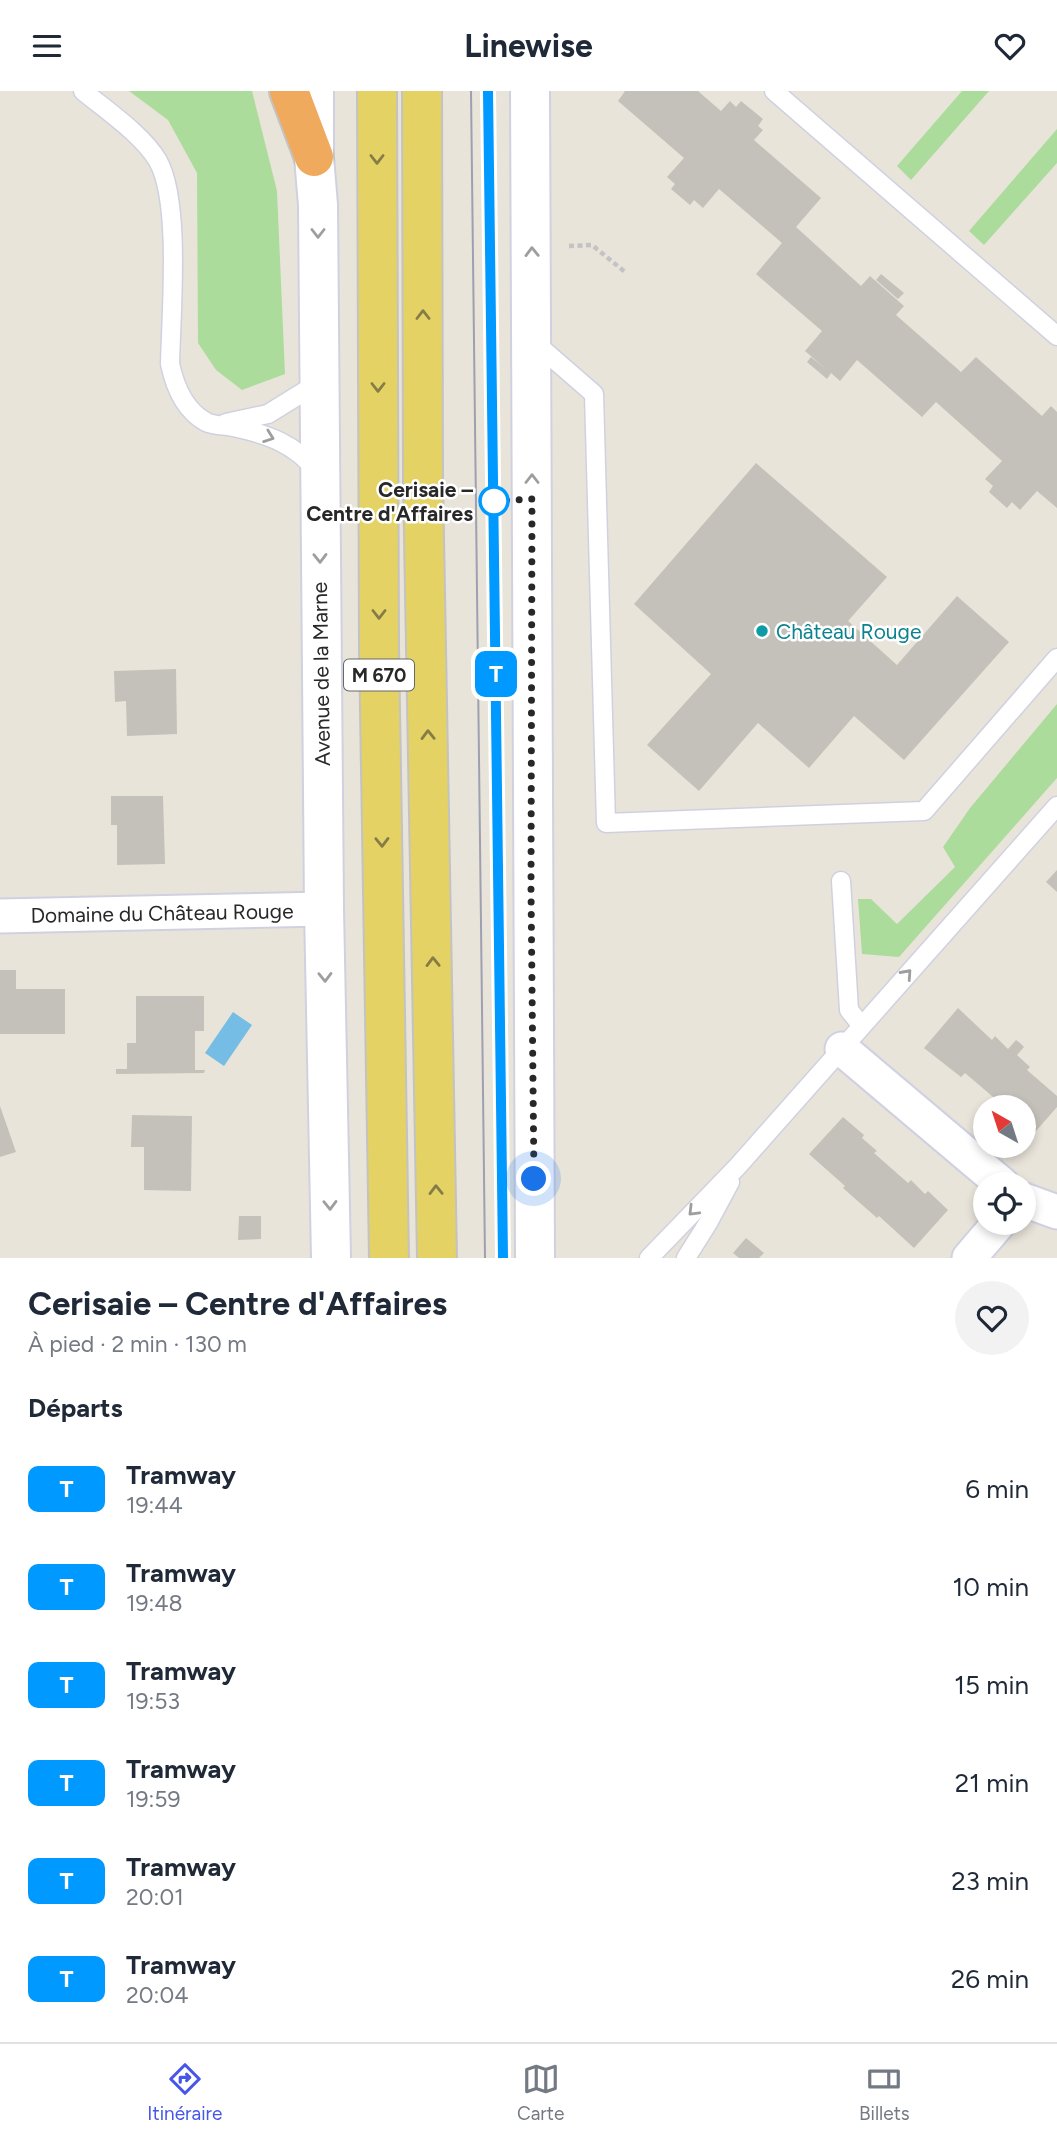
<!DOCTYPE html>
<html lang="fr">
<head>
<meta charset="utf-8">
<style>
	body { margin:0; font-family:Figtree,sans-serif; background:#f2f2f3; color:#1f2937; height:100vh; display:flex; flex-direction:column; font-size:26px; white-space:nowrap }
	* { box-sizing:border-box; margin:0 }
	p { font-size:23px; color:#747a83 }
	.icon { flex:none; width:38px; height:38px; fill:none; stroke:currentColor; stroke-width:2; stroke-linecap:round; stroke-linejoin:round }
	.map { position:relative; height:1167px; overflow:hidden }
	.side { display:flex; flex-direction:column; background:#fff; flex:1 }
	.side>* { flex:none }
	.badge { padding:0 14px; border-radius:10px; font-size:24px; line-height:46px }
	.needle { width:46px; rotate:321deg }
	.controls { position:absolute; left:973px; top:1004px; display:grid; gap:14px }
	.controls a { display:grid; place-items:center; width:63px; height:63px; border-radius:50%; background:#fff; box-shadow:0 4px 10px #0003; font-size:35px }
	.you { position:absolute; width:35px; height:35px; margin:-18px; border:5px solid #fff; border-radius:50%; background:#1a73e8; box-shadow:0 0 0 10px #1a73e833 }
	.map>.badge { position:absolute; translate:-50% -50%; box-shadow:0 0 0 4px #fff }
	h2 { padding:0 28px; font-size:26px; line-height:63px }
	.round { display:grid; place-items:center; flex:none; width:74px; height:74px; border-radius:37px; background:#f2f2f3 }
	.head { display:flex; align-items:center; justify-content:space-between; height:119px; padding:0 28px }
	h1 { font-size:33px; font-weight:700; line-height:52px }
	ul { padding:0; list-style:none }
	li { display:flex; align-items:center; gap:21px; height:98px; padding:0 28px }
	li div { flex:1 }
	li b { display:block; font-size:26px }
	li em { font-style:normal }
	li .badge { min-width:77px; font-weight:700; text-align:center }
	header { display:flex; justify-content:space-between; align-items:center; height:91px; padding:0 28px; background:#fff; font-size:32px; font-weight:700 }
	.dock { display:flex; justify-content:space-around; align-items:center; height:98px; border-top:2px solid #e0e1e3; background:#fff; font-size:19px; color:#747a83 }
	.dock a { display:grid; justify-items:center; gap:4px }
	.dock .on { color:#4656ea }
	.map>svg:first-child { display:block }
</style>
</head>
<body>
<header><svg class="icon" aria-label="menu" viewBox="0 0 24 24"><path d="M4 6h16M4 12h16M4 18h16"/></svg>Linewise<svg class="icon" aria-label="heart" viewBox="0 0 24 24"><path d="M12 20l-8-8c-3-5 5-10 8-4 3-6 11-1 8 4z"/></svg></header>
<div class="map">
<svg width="1057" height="1167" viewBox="0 0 1057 1167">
	<rect width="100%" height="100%" fill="#e9e4da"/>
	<g fill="#abdc9b">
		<polygon points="129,0 252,0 277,100 285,283 242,299 216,279 198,252 197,82 168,29"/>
		<polygon points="962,0 989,0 911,89 897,75"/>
		<polygon points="1057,38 1057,72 984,154 969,140"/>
		<polygon points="1057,613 1057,687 899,866 862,863 858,808 871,808 897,833 955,776 943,756 970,717"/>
	</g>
	<polygon fill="#75bde4" points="233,921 252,934 224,975 205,962"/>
	<g fill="#c4c1ba">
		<polygon points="625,0 698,0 721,20 730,10 736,16 741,10 763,28 758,35 763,39 754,49 821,107 796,136 861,195 870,185 904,215 896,224 961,281 976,266 1042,325 1051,315 1057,321 1057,417 1037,400 1020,419 1012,411 1007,417 989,401 993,395 985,388 1002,370 936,311 922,326 857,269 840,290 831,282 827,288 807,271 811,266 827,279 805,260 822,240 756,183 782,152 719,98 703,117 694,109 690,114 671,98 675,93 667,86 684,67 618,10"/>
		<polygon points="881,183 904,202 898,208 876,189"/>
		<polygon points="756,372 887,486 848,530 897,574 957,505 1009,551 904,669 854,625 809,677 758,632 699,700 647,654 711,583 634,513"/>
		<polygon points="176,578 177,643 127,645 126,610 115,611 114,580"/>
		<polygon points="111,705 163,705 165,773 117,774 117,734 111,734"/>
		<polygon points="1057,779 1057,801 1046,791"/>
		<polygon points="0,879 16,879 16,898 65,898 65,943 0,943"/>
		<polygon points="136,905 204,905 204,940 195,940 195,979 205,979 204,982 116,983 116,978 127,978 127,952 136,952"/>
		<polygon points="958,917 992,949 995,945 1008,958 1016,949 1020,952 1024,956 1017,964 1030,976 1027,979 1057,1005 1057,1016 1029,1048 1024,1044 1024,1017 997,1017 995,1015 999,1011 965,982 961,986 924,957"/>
		<polygon points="0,1015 16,1061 0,1066"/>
		<polygon points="132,1024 192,1025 191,1100 144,1099 144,1056 131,1056"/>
		<polygon points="843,1026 864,1044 862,1047 877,1060 874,1062 908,1092 911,1089 925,1103 928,1100 948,1119 914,1157 879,1125 877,1127 843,1097 845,1095 809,1063"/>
		<polygon points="239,1125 261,1125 261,1148 238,1149"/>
		<polygon points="746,1147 764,1162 759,1167 739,1167 733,1162"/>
	</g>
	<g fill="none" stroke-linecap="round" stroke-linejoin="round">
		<defs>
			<g id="lane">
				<path d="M83 0C106 19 143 44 158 70 181 111 171 223 170 273 175 296 184 319 206 331 214 335 225 334 233 336 267 343 296 353 317 381"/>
				<polyline points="774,0 1057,245"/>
				<polyline points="533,250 594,303 606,732 924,720 1057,567"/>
				<polyline points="226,332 268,323 318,292"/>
				<polyline points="841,790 849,919 861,934"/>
				<polyline points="649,1167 738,1075 1057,715"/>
				<polyline points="686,1167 708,1132 730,1091"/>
			</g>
			<g id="street">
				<polyline points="0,825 324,818"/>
				<polyline points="842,958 1003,1094"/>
				<polyline points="1024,1109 1057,1121"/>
				<polyline points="969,1167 999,1132"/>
			</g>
			<g id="secondary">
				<polyline points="314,0 314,66 318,114 324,818 331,1167"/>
				<path d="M530 0C534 389 531 778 535 1167"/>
			</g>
			<g id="primary">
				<polyline points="377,0 379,557 389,1167"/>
				<polyline points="422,0 423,390 437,1167"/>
			</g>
			<polyline id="highway" points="289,0 314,66"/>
		</defs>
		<use href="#lane" stroke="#d0d1e0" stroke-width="21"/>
		<use href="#street" stroke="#d0d1e0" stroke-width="37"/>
		<use href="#secondary" stroke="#d0d1e0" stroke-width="42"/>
		<use href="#primary" stroke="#c3c3c3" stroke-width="42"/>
		<use href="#highway" stroke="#c3c3c3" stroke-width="42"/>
		<polyline stroke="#c3c3c3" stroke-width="4.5" stroke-dasharray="5 3.5" stroke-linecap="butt" points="569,155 592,154 625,181"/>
		<use href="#lane" stroke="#fff" stroke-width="18"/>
		<use href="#street" stroke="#fff" stroke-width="33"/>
		<use href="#secondary" stroke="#fff" stroke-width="38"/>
		<use href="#primary" stroke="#e4d264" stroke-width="38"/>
		<use href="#highway" stroke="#f0aa5e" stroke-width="38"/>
		<g stroke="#9e9fb1" stroke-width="2">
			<polyline points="471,0 485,1167"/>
			<polyline points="488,0 503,1167"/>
		</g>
	</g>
	<defs><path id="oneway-chevron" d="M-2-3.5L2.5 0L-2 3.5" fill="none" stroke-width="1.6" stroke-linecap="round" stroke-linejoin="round" transform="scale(1.75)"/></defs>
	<g stroke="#867d46">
		<use href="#oneway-chevron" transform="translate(377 68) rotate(90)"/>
		<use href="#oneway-chevron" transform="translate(423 224) rotate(-90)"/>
		<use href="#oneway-chevron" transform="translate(378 296) rotate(90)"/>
		<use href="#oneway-chevron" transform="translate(379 523) rotate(90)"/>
		<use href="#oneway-chevron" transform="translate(428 644) rotate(-91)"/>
		<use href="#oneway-chevron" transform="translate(382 751) rotate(89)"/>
		<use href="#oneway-chevron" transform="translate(433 871) rotate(-91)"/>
		<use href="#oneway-chevron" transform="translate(436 1099) rotate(-91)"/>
	</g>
	<g stroke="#9e9e9e">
		<use href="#oneway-chevron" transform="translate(318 142) rotate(90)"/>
		<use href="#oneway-chevron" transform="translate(532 161) rotate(-91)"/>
		<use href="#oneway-chevron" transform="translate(269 346) rotate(20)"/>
		<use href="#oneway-chevron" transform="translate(532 388) rotate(-90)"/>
		<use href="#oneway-chevron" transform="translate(320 467) rotate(89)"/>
		<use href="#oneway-chevron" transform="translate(907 883) rotate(-48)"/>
		<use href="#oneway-chevron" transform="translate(325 886) rotate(89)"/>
		<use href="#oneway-chevron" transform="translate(330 1114) rotate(89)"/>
		<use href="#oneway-chevron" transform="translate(693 1120) rotate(135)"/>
	</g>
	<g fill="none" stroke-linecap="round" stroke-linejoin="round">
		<defs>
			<polyline id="line" points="488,0 503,1167"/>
		</defs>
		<use href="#line" stroke="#fff" stroke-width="16"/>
		<use href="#line" stroke="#09f" stroke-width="10"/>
		<polyline stroke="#282828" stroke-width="7" stroke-dasharray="0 12.6" points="494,410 532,408 531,798 534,1088"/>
	</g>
	<circle fill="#fff" stroke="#09f" stroke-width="3.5" cx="494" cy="410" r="14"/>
	<circle fill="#0f9aa8" stroke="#fff" stroke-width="2.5" cx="762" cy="540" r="7"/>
	<g text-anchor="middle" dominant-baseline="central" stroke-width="5" stroke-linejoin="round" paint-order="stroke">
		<rect fill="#fff" stroke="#686868" stroke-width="2" x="344" y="568.5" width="70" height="31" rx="5"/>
		<g font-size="19" font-weight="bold" fill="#282828">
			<text x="379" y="584">M 670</text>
		</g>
		<g font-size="21" font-weight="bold" fill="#282828" stroke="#fff" text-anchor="end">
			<text x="473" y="398">Cerisaie –<tspan x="473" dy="24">Centre d'Affaires</tspan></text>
		</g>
		<g font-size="21" fill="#0d838f" stroke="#fff" text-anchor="start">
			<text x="776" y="540">Château Rouge</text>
		</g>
		<g font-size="21" fill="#282828" stroke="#fff">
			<text transform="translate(321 583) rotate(-91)">Avenue de la Marne</text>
			<text transform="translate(162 822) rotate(-1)">Domaine du Château Rouge</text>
		</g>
	</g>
</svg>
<div class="controls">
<a><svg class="needle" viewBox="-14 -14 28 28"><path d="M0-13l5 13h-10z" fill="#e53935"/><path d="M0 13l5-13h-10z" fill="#747a83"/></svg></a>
<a><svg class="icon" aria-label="locate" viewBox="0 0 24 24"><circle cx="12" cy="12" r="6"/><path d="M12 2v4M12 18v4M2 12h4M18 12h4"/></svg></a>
</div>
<div class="you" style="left:534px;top:1088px"></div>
<b class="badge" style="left:496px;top:583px;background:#09f;color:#fff">T</b>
</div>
<section class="side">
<div class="head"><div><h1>Cerisaie – Centre d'Affaires</h1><p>À pied · 2 min · 130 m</p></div><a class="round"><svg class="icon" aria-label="heart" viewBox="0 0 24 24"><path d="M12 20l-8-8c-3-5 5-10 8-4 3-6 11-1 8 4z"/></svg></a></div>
<h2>Départs</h2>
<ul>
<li><span class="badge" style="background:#09f;color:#fff">T</span><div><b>Tramway</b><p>19:44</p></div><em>6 min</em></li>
<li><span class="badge" style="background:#09f;color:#fff">T</span><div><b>Tramway</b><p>19:48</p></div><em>10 min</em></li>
<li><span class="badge" style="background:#09f;color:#fff">T</span><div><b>Tramway</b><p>19:53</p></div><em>15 min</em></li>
<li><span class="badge" style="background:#09f;color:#fff">T</span><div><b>Tramway</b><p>19:59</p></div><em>21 min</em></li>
<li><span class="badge" style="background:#09f;color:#fff">T</span><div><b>Tramway</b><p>20:01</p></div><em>23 min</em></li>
<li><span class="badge" style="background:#09f;color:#fff">T</span><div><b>Tramway</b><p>20:04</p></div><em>26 min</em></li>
</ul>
</section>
<nav class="dock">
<a class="on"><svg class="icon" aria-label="directions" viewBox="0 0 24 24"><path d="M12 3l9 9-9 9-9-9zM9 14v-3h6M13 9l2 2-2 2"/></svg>Itinéraire</a>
<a><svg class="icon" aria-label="map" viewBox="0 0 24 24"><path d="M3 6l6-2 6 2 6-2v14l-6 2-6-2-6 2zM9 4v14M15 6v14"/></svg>Carte</a>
<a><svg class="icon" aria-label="tickets" viewBox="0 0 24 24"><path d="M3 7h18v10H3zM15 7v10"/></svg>Billets</a>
</nav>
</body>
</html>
